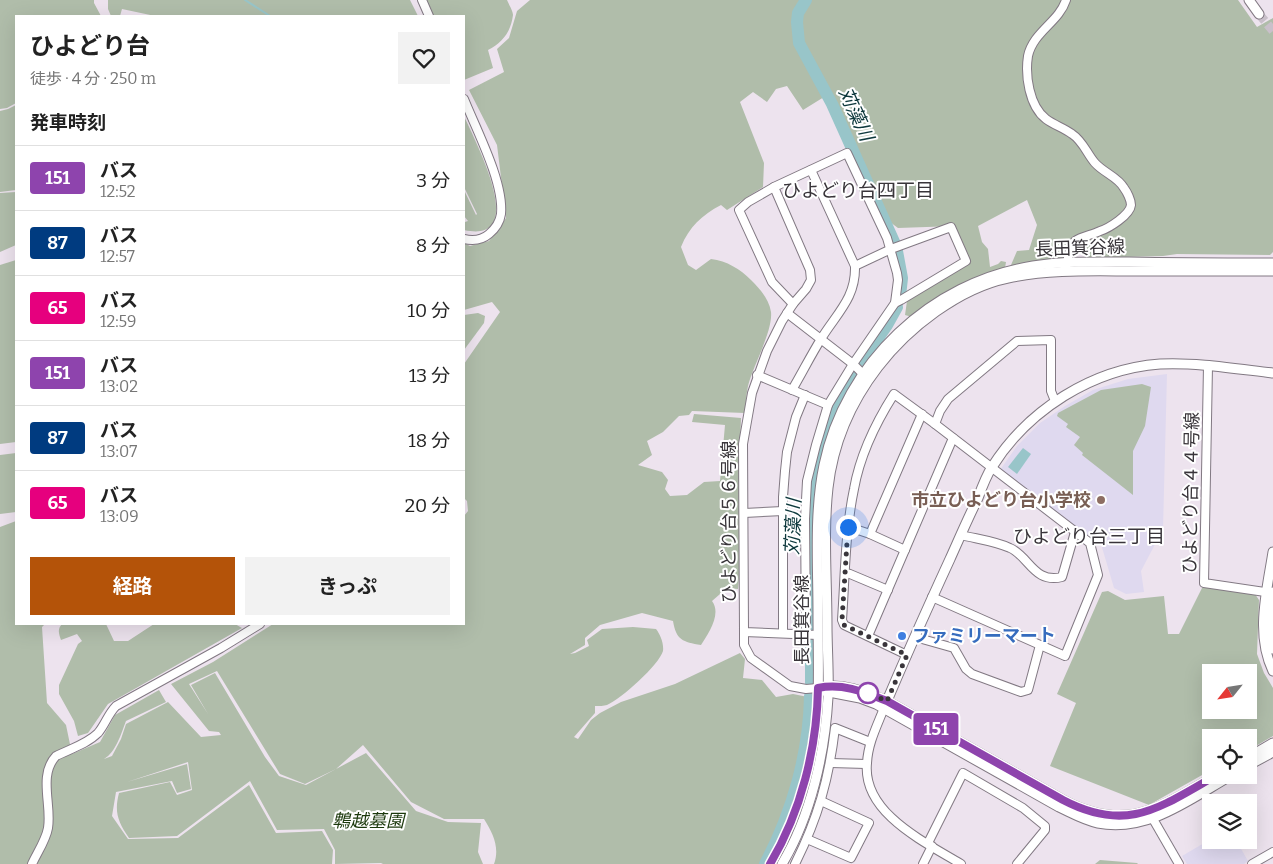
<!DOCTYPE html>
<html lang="ja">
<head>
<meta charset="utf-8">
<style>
	body { margin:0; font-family:Bitter,"Noto Sans JP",serif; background:#f2f2f2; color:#222; height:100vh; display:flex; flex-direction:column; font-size:19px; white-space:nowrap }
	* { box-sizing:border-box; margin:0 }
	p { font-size:16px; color:#767676 }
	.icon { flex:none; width:28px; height:28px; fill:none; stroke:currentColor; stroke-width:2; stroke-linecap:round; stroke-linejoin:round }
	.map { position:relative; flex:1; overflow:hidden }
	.panel { position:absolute; left:15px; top:15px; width:450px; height:610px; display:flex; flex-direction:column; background:#fff; border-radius:0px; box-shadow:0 5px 20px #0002 }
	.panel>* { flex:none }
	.badge { padding:0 10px; border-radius:4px; font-size:18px; line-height:32px }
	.needle { width:32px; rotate:240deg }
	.fabs { position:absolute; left:1202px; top:664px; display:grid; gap:10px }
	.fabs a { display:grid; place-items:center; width:55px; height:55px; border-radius:0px; background:#fff; box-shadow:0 5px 20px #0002; font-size:25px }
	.you { position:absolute; width:25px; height:25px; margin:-12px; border:4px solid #fff; border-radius:50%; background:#1a73e8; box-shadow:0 0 0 8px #1a73e833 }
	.map>.badge { position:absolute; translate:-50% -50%; box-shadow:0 0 0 2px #fff }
	h2 { padding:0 15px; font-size:19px; line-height:45px }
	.round { display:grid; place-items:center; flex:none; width:52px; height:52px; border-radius:0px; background:#f2f2f2 }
	.overview { display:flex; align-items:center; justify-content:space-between; height:85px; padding:0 15px }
	h1 { font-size:24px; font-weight:700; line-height:38px }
	.primary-button { display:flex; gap:10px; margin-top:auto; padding:10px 15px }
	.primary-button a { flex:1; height:58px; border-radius:0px; background:#b45309; color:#fff; font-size:20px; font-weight:700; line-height:58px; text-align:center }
	.primary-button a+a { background:#f2f2f2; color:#222 }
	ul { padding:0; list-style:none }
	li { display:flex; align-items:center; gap:15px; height:65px; padding:0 15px; border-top:1px solid #e0e0e0 }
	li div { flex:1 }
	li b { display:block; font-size:19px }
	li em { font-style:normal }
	li .badge { min-width:55px; font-weight:700; text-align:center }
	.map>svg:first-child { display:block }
</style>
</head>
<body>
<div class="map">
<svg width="1273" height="864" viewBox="0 0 1273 864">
	<rect width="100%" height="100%" fill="#ede3ee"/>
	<g fill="#dfd9ef">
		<polygon points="1167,374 1163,529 1141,571 1144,592 1126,594 1114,588 1101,544 1092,541 1000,470 1017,446 1040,423 1065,406 1093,390 1128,379"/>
		<polygon points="1211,839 1236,840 1248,861 1244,864 1187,864 1182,856"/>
	</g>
	<g fill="#b0bdaa" fill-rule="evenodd">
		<polygon points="0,0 94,0 94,3 101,16 16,16 16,103 7,108 0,109"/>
		<polygon points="108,0 410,0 418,16 155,16 122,9 120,16 111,16 108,9"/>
		<path d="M422 0H507C509 5 513 11 513 15 511 32 502 43 488 50L493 68 464 80V16H430Z"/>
		<path d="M530 0H1238L1257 27 1273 18V252L1270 255 1177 254 1163 256 1087 258 1086 241 1077 244 1063 258 1037 262 1019 266 1011 265 1017 251 1029 250 1037 225 1027 200 978 226 982 242 988 249 990 267 998 264 1001 261 1006 262 1005 268 980 277 935 299 912 317 905 315 907 301 969 261 955 226 898 228 890 222 880 207 824 97 803 110 787 86 776 89 767 102 753 92 740 102 764 163 763 187 727 210 721 205C702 215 689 227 681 247L688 265 696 270 711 259C727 261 740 269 751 280 760 289 769 299 771 312 773 331 753 366 748 386 746 395 746 404 745 413L692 411 689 415 679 416 663 432 647 441 652 455 638 465 662 472 668 480 665 489 670 496 687 495 704 482 720 481 725 425 692 422 694 414 741 418 739 480 742 542 738 589 727 588 712 601C722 614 708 634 701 645 683 642 676 640 673 621L642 613 600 625 585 638V645L570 654 575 653 589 646 587 640 602 629 633 627 656 629C660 634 664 643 663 651 659 665 621 699 607 705 604 706 599 706 595 706V713L574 737 578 739 591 720 600 713 621 702 675 684 740 653 745 659 743 678 762 680 776 697 793 694 808 697 810 732 787 820 769 864H494C500 848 493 833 484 819H444L411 802 363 745 336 769 305 784 280 774 217 671 189 684 208 714 191 685 215 673 265 757 279 776 306 785 366 753 416 811 448 822 481 823 478 852 483 864H383L381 863 335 864V850L324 829 277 830 250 781 177 836 129 838C118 822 114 812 119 793L170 782 177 795 192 790 188 762 127 782 187 764 191 789 177 793 172 781 116 792 112 816 128 839 178 838 249 785 276 833 322 831 333 850 332 864H0V527L16 521V624H45L42 627 47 703 66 725 72 754 100 742 115 715 159 690 166 702 126 721C121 734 116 752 104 759L112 756 121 739 126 724 168 702 201 737 221 735 219 732 209 731 171 684 213 662 273 624H464V516L468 511 467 501 464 498V364L500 312 492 302 464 310V243L470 246 489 241 506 218 497 145 469 90 504 72 497 49 509 38 517 11Z"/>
		<polygon points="16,105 16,190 0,192 0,111 8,109"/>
		<path d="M464 116C474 139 531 245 464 230V219L465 222 468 221 464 216V190L476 215 477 214 464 187Z"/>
		<polygon points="16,192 16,245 0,252 0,193"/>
		<polygon points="16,260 16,442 0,444 0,265"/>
		<polygon points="478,313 485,316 484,323 464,350 464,315"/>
		<polygon points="1142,384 1151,387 1145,426 1133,451 1133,495 1082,455 1083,453 1074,445 1080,437 1066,427 1068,424 1057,416 1058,413 1101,390"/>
		<polygon points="16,453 16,512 0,514 0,455"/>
		<path d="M1203 586 1255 594 1259 600 1257 654 1264 673 1273 688V736L1249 750V738H1211V770L1149 805 1050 766 1076 703 1057 694 1102 592 1108 591 1125 600 1164 596 1168 634H1179ZM1211 672H1249V710H1211Z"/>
		<path d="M62 624H106L114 641H128L154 624H235L242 628 108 704 88 733 78 736 74 721 59 694V685L78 644 82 641 77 634 61 640C59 634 57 629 62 624Z"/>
		<polygon points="1100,860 1137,863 1138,864 1095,864"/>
	</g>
	<polygon fill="#98c5c9" points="1023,448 1031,454 1017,474 1008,467"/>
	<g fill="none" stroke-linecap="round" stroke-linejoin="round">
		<polyline stroke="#98c5c9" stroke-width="2" points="245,0 270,16"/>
		<g stroke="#98c5c9" stroke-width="12">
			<polyline points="806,0 798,13 797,22 799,43 832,104 895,244"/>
			<polyline points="897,251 902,278 900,296"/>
			<polyline points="863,360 887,325 897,307"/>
			<path d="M811 629C811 571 805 511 818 454 823 427 839 397 853 374"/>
			<polyline points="811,683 811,636"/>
			<path d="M765 864C792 813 809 754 810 696"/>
		</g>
		<polyline stroke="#c9c0ca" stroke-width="9" stroke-dasharray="9 4.5" stroke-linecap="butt" points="1259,14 1273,31"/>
		<defs>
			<g id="minor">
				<polyline points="422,0 429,16"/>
				<path d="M1066 0C1059 22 1033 32 1028 56 1025 75 1029 106 1046 119 1054 125 1064 128 1072 134 1083 141 1087 154 1095 163 1104 173 1118 177 1124 188 1127 192 1131 200 1131 205 1130 215 1109 228 1100 231 1092 235 1082 236 1075 241 1070 246 1069 255 1067 262"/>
				<path d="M464 99C476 129 504 182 501 214 500 221 495 229 489 234 482 240 473 241 464 239"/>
				<polyline points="774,187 748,202 739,210 772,282 793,304"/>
				<polyline points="855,266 891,249 951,227 966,261 901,300 895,303"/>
				<polyline points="787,313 853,364 867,378"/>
				<polyline points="1208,366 1204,583 1272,593"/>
				<polyline points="757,375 828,405"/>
				<path d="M792 390C802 373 811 355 821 339 837 313 856 298 855 266L811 170"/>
				<polyline points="935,424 940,411 948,399 1017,341 1051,340 1051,391 1055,401"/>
				<polyline points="744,513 783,511"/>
				<polyline points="849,527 870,534 905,550"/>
				<polyline points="870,534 922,414"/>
				<path d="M961 535C977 539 995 541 1010 548 1029 556 1034 584 1062 577L1075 532"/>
				<polyline points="845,573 850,574 888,590"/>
				<polyline points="744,632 744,645 751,658 790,686 806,689 818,688"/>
				<polyline points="783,633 783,497 785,471 787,452 796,417 805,395"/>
				<polyline points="806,634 805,519 807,481 816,445 828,405 853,364 895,303 898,280 897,273 887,238 847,153 774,187 810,270 811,280 806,289 793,304 782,321 767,351 752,393 743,444 744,632 818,635"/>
				<polyline points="868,636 953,438"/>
				<polyline points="915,637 954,648 966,669 972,674 1021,692 1028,690 1040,645"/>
				<path d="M907 655 844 625 842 620C845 577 845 532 854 489 860 455 875 424 894 394L935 424 1090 543 1098 575 1065 656 932 597"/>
				<path d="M884 708C877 726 868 743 867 763 862 813 925 842 961 864"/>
				<polyline points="831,763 866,764"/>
				<polyline points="1153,819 1179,864"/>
				<polyline points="807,839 851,858 869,823 821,801"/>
				<polyline points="928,843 963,773 1023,808 1045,826 1045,830 1017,864"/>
				<path d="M32 864C37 853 46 840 48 828 52 805 38 775 56 756 70 749 87 744 98 733 105 725 108 714 116 706L221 648 260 624"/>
				<path d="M795 864C818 818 829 779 835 728L870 742"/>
				<polyline points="923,864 932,846"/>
				<polyline points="1252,864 1273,852"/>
			</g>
			<g id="tertiary">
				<polyline points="1249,0 1259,14"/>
				<path d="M1273 552C1267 591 1255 634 1273 671"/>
				<polyline points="1273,592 1270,631 1273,649"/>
				<path d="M823 687C845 683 867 693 887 701L1063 800C1128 834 1160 807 1217 775"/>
				<path d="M824 691 860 698 876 704 1059 807C1072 813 1084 820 1098 823 1148 833 1191 798 1232 775"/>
				<path d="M884 708C905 658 927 609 950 559 959 539 968 518 978 498 982 487 986 476 992 467 1028 410 1092 369 1160 364 1195 362 1238 369 1273 373"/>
				<polyline points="1249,757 1273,743"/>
				<polyline points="1249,765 1273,752"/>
				<path d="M771 864C799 815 815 756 818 700 819 671 818 642 818 613 818 564 814 513 824 465 845 363 931 282 1033 266 1065 261 1097 262 1129 262 1177 263 1225 263 1273 263"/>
				<path d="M782 864C811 816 825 752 828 697 829 673 827 649 827 626 827 580 823 533 828 488 833 444 851 402 878 367 908 328 959 288 1008 278 1050 269 1093 271 1136 271 1182 271 1227 271 1273 271"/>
			</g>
		</defs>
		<use href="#minor" stroke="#827983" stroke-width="10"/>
		<use href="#tertiary" stroke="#827983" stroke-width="11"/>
		<use href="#minor" stroke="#fff" stroke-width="8"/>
		<use href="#tertiary" stroke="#fff" stroke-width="9"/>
	</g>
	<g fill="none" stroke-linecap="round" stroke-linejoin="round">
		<defs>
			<path id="line" d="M770 864C801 812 817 748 818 688 843 683 864 692 887 701L1063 800C1128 834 1160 807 1217 775"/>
		</defs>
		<use href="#line" stroke="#fff" stroke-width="11"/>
		<use href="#line" stroke="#8e44ad" stroke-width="8"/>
		<polyline stroke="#39353a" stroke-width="5" stroke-dasharray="0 9" points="848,527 842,620 844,625 907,655 887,701 861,690 868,693"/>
	</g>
	<circle fill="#8d6e63" stroke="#fff" stroke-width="2" cx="1101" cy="500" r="5"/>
	<circle fill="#3f7fe0" stroke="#fff" stroke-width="2" cx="902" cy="636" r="5"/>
	<circle fill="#fff" stroke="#8e44ad" stroke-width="2.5" cx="868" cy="693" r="10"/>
	<g text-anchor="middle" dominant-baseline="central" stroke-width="4" stroke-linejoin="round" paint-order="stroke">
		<g font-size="18" fill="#39353a" stroke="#fff">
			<text transform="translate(1080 248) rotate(-2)">長田箕谷線</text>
			<text transform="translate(1191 493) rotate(-89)">ひよどり台４４号線</text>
			<text transform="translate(729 522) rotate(-90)">ひよどり台５６号線</text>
			<text transform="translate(802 620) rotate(-90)">長田箕谷線</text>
		</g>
		<g font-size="18" font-weight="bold" fill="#785e54" stroke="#fff" text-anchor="end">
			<text x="1091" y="500">市立ひよどり台小学校</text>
		</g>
		<g font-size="18" font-weight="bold" fill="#366cbe" stroke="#fff" text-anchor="start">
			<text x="912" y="636">ファミリーマート</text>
		</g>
		<g font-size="18" font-style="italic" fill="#1b380c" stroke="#fff">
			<text x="368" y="821">鵯越墓園</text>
		</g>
		<g font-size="19" font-style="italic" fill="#0d383c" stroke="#fff">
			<text transform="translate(856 114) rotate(65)">苅藻川</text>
			<text transform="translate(793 527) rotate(-88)">苅藻川</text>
		</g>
		<g font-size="19" fill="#39353a" stroke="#fff">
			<text x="858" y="190">ひよどり台四丁目</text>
			<text x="1089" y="536">ひよどり台三丁目</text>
		</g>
	</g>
</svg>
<div class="fabs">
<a><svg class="needle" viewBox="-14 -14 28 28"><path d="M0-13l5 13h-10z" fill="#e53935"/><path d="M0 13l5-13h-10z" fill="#767676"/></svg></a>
<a><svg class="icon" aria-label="locate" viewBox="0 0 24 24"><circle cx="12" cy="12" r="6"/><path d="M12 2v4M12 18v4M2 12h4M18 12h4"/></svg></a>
<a><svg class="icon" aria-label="layers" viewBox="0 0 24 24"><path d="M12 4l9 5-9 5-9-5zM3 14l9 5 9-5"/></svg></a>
</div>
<div class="you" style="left:848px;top:527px"></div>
<b class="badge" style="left:936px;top:729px;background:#8e44ad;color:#fff">151</b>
<section class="panel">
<div class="overview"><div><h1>ひよどり台</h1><p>徒歩 · 4 分 · 250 m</p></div><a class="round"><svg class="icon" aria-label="heart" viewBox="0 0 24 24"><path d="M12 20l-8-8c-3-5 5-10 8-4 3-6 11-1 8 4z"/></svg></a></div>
<h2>発車時刻</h2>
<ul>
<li><span class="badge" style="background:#8e44ad;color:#fff">151</span><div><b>バス</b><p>12:52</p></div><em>3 分</em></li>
<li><span class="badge" style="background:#003b80;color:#fff">87</span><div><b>バス</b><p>12:57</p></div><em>8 分</em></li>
<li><span class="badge" style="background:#e6007e;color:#fff">65</span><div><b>バス</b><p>12:59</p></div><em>10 分</em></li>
<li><span class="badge" style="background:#8e44ad;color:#fff">151</span><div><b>バス</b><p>13:02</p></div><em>13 分</em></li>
<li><span class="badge" style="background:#003b80;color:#fff">87</span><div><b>バス</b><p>13:07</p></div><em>18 分</em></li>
<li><span class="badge" style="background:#e6007e;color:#fff">65</span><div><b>バス</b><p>13:09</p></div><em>20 分</em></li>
</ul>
<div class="primary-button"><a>経路</a><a>きっぷ</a></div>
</section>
</div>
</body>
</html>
